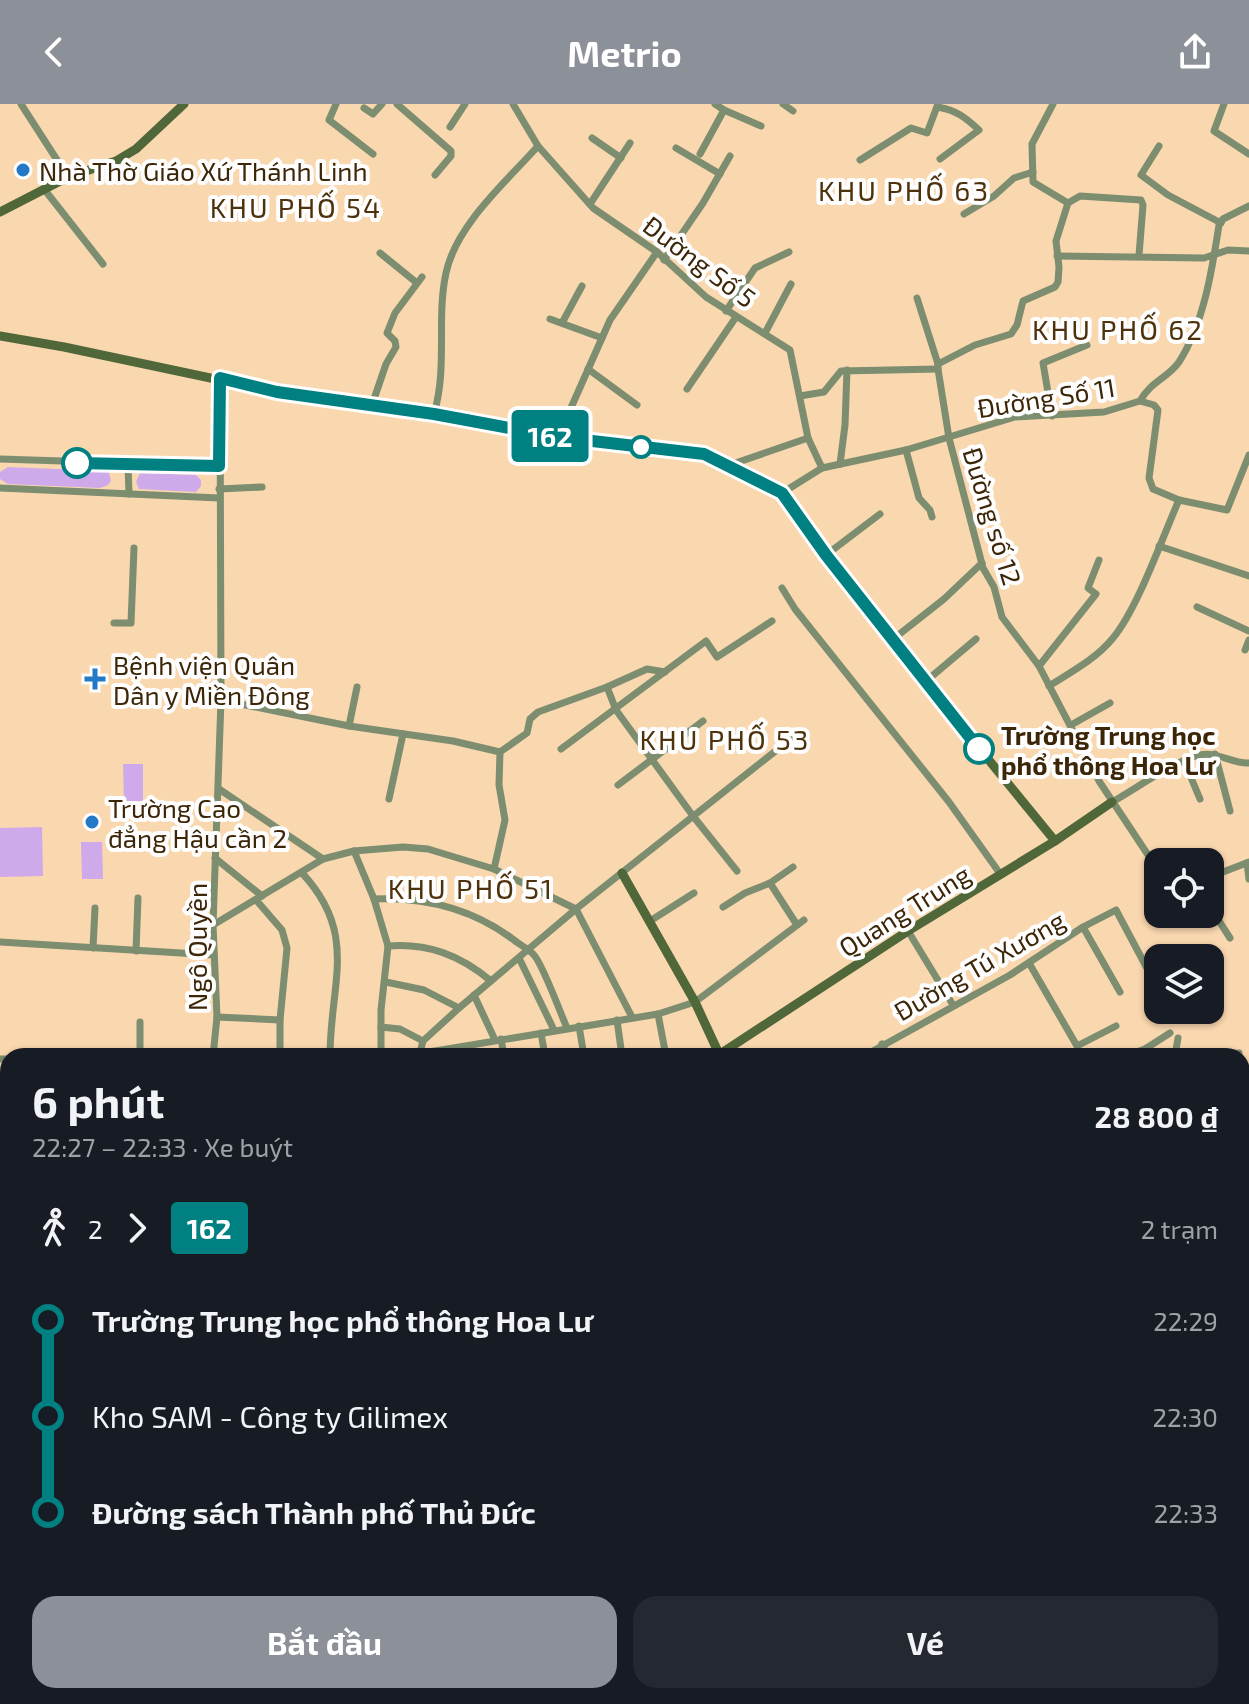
<!DOCTYPE html>
<html lang="vi">
<head>
<meta charset="utf-8">
<style>
	body { margin:0; font-family:"Exo 2",sans-serif; background:#242831; color:#f1f3f6; height:100vh; display:flex; flex-direction:column; font-size:30px; white-space:nowrap }
	* { box-sizing:border-box; margin:0 }
	p { font-size:26px; color:#9ea1a6 }
	.icon { flex:none; width:44px; height:44px; fill:none; stroke:currentColor; stroke-width:2; stroke-linecap:round; stroke-linejoin:round }
	.map { position:relative; flex:1; overflow:hidden }
	.panel { position:absolute; left:0px; top:944px; width:1250px; height:656px; display:flex; flex-direction:column; background:#171b24; border-radius:24px 24px 0 0; box-shadow:0 2px 6px #0004 }
	.panel>* { flex:none }
	.badge { padding:0 16px; border-radius:6px; font-size:28px; line-height:52px }
	.controls { position:absolute; left:1144px; top:744px; display:grid; gap:16px }
	.controls a { display:grid; place-items:center; width:80px; height:80px; border-radius:16px; background:#171b24; box-shadow:0 2px 6px #0004; font-size:40px }
	.map>.badge { position:absolute; translate:-50% -50%; box-shadow:0 0 0 4px #fff }
	.legs { display:flex; align-items:center; gap:12px; height:88px; padding:0 32px; font-size:26px }
	.legs p { margin-inline-start:auto }
	.overview { display:flex; align-items:center; justify-content:space-between; height:136px; padding:0 32px }
	h1 { font-size:44px; font-weight:700; line-height:60px }
	.button { display:flex; gap:16px; margin-top:auto; padding:16px 32px }
	.button a { flex:1; height:92px; border-radius:24px; background:#8c9099; color:#fff; font-size:32px; font-weight:700; line-height:92px; text-align:center }
	.button a+a { background:#242831; color:#f1f3f6 }
	ul { padding:0 32px; list-style:none }
	li { display:flex; align-items:center; gap:28px; height:96px; font-size:30px }
	li i { display:grid; place-items:center; width:12px; height:100%; margin:0 10px; background:currentColor }
	li i::after { content:''; width:20px; height:20px; margin:-10px; border:6px solid; border-radius:50%; background:#171b24 }
	li p { margin-inline-start:auto }
	li:first-child i { background:linear-gradient(#0000 50%,currentColor 0) }
	li:last-child i { background:linear-gradient(currentColor 50%,#0000 0) }
	header { display:flex; justify-content:space-between; align-items:center; height:104px; padding:0 32px; background:#8c9099; color:#fff; font-size:36px; font-weight:700 }
	.map>svg:first-child { display:block }
</style>
</head>
<body>
<header><svg class="icon" aria-label="back" viewBox="0 0 24 24"><path d="M15 5l-7 7 7 7"/></svg>Metrio<svg class="icon" aria-label="share" viewBox="0 0 24 24"><path d="M12 15V3M7 8l5-5 5 5M5 13v7h14v-7"/></svg></header>
<div class="map">
<svg width="1249" height="1600" viewBox="0 0 1249 1600">
	<rect width="100%" height="100%" fill="#f9d7af"/>
	<g fill="#cfaaea">
		<polygon points="8,363 104,367 109,369 111,377 108,381 100,384 8,380 0,375 0,368"/>
		<polygon points="140,369 196,371 201,376 201,382 196,388 139,385 136,378"/>
		<polygon points="123,660 143,660 143,697 124,697"/>
		<polygon points="42,723 43,772 0,773 0,724"/>
		<polygon points="81,738 102,738 103,775 82,775"/>
	</g>
	<g fill="none" stroke-linecap="round" stroke-linejoin="round">
		<g stroke="#7d8d6f" stroke-width="7">
			<polyline points="21,0 68,73"/>
			<polyline points="336,0 329,16 373,50"/>
			<polyline points="397,0 451,47 451,52 435,71"/>
			<polyline points="513,0 538,42 593,104 657,148 706,193 790,246 808,334 822,364"/>
			<polyline points="783,0 793,7"/>
			<polyline points="1053,0 1032,40 1033,78 1068,99 1056,137 1059,163 1058,178 1055,183 1023,197 1017,221 1011,230 975,241 938,260 938,265 949,334 983,464 994,483 1002,513 1039,562 1099,677 1158,766"/>
			<polyline points="1224,0 1214,27 1249,50"/>
			<path d="M937 3C956 6 965 13 979 26L940 55"/>
			<polyline points="364,4 373,10 382,0"/>
			<polyline points="724,6 761,22"/>
			<polyline points="450,23 465,0"/>
			<polyline points="592,34 621,54"/>
			<polyline points="1159,42 1141,71 1168,91 1221,119"/>
			<polyline points="676,44 720,70"/>
			<polyline points="700,50 724,6 715,0"/>
			<polyline points="860,56 911,24 927,29 938,0"/>
			<polyline points="44,85 103,160"/>
			<polyline points="1068,99 1080,92 1141,96 1143,101 1139,151"/>
			<polyline points="590,100 630,39"/>
			<polyline points="964,110 994,92 1014,74 1033,68"/>
			<polyline points="380,149 417,179"/>
			<polyline points="1057,152 1204,154 1228,146 1249,147"/>
			<polyline points="664,156 703,99 730,52"/>
			<polyline points="917,194 938,260"/>
			<polyline points="726,207 755,164 789,148"/>
			<polyline points="550,215 602,234"/>
			<polyline points="562,219 582,182"/>
			<polyline points="765,229 791,180"/>
			<polyline points="588,265 637,301"/>
			<polyline points="687,285 736,213"/>
			<polyline points="800,292 824,288 841,267 938,265"/>
			<polyline points="1140,297 1154,301 1158,306 1149,374 1153,385 1179,396 1227,406 1249,351"/>
			<polyline points="372,301 386,260 396,243 395,237 387,229 395,209 422,173"/>
			<path d="M434 310C448 262 436 215 446 169 456 121 506 78 538 42"/>
			<polyline points="1052,312 1043,259 1087,241"/>
			<polyline points="558,333 610,216 657,148"/>
			<polyline points="906,346 919,394 930,406 932,413"/>
			<polyline points="0,355 219,362"/>
			<polyline points="840,360 845,321 847,266"/>
			<polyline points="128,361 129,390"/>
			<polyline points="727,362 808,334"/>
			<polyline points="0,384 219,394"/>
			<polyline points="219,385 262,383"/>
			<path d="M782 389 822 364 906 346 1015 313 1104 308 1140 297C1151 277 1168 274 1179 258 1204 219 1212 166 1219 121L1223 115 1249 102"/>
			<polyline points="1159,442 1249,472"/>
			<polyline points="826,451 880,410"/>
			<polyline points="782,484 795,505 949,698 1001,771"/>
			<polyline points="1197,503 1249,527"/>
			<polyline points="114,519 131,519 134,444"/>
			<polyline points="892,536 944,495 982,459"/>
			<polyline points="1245,546 1249,536"/>
			<polyline points="1039,562 1096,490 1088,484 1099,456"/>
			<polyline points="925,578 976,535"/>
			<path d="M1049 582C1071 568 1096 555 1113 534 1138 504 1162 434 1179 396"/>
			<polyline points="607,583 616,606 693,712 737,767"/>
			<polyline points="221,596 349,622 453,637 500,648 527,629 530,615 538,608 607,583 647,565 665,568"/>
			<polyline points="1071,621 1110,599"/>
			<polyline points="349,622 357,583"/>
			<polyline points="561,645 706,537 717,553 772,517"/>
			<polyline points="1215,650 1230,707"/>
			<polyline points="1184,657 1200,695"/>
			<polyline points="618,681 703,617"/>
			<polyline points="219,685 323,755"/>
			<polyline points="389,695 403,630"/>
			<path d="M1112 698C1134 686 1177 655 1200 651 1217 647 1232 660 1249 659"/>
			<polyline points="354,747 374,795 388,842 381,906 381,952"/>
			<polyline points="215,754 262,792"/>
			<polyline points="1247,759 1249,775"/>
			<polyline points="793,763 770,779 797,821"/>
			<polyline points="494,765 505,716 499,681 500,648"/>
			<path d="M302 769C359 830 330 879 330 952"/>
			<polyline points="1210,773 1249,758"/>
			<path d="M374 795C425 793 473 805 514 836 520 841 529 845 534 851 543 861 560 908 567 924"/>
			<polyline points="257,797 282,826 287,844 280,916 280,952"/>
			<polyline points="723,803 745,789 770,779"/>
			<polyline points="1210,803 1230,834"/>
			<polyline points="650,817 694,789"/>
			<polyline points="213,821 323,755 354,747 403,743 428,745 494,765 576,805 632,913"/>
			<polyline points="1083,823 1120,888"/>
			<polyline points="908,827 953,901"/>
			<polyline points="0,838 214,851"/>
			<path d="M388 842C428 839 460 851 491 877"/>
			<polyline points="93,844 95,804"/>
			<polyline points="136,847 138,794"/>
			<polyline points="519,854 554,926"/>
			<polyline points="1029,859 1077,942 1116,922"/>
			<polyline points="386,878 424,886 459,904"/>
			<polyline points="474,891 495,936"/>
			<polyline points="658,910 666,952"/>
			<polyline points="217,913 280,916"/>
			<polyline points="617,916 622,952"/>
			<polyline points="579,922 584,952"/>
			<polyline points="381,923 400,925 423,937"/>
			<polyline points="541,929 545,952"/>
			<polyline points="501,935 504,952"/>
			<polyline points="882,940 888,952"/>
			<polyline points="1145,945 1170,929"/>
			<polyline points="140,952 140,918"/>
			<polyline points="213,952 217,913 213,821 221,596 220,275"/>
			<polyline points="405,952 658,910 695,898 804,816"/>
			<polyline points="419,952 423,937 459,904 576,805 797,630"/>
			<polyline points="864,952 1010,871 1083,823 1116,806 1149,868 1158,876"/>
			<polyline points="1125,952 1145,945 1169,952"/>
			<polyline points="1175,952 1178,934"/>
			<polyline points="1196,952 1239,949"/>
			<polyline points="0,955 8,955"/>
			<polyline points="1242,981 1249,980"/>
			<polyline points="0,1031 8,1029"/>
			<polyline points="1242,1079 1249,1079"/>
			<polyline points="0,1096 8,1105"/>
			<polyline points="1247,1481 1249,1411"/>
			<polyline points="1242,1542 1249,1533"/>
			<polyline points="0,1581 8,1578"/>
			<polyline points="121,1592 125,1600"/>
			<polyline points="253,1592 257,1600"/>
			<polyline points="858,1592 858,1600"/>
			<polyline points="139,1597 147,1592"/>
			<polyline points="653,1597 653,1592"/>
			<polyline points="878,1598 991,1594"/>
			<polyline points="385,1600 385,1592"/>
			<polyline points="1120,1600 1120,1592"/>
		</g>
		<g stroke="#506739" stroke-width="9">
			<polyline points="0,108 68,73 116,57 136,45 184,0"/>
			<polyline points="0,232 64,243 277,288 434,310 558,333 704,350 782,389 826,451 925,578 1055,737"/>
			<polyline points="622,769 695,898 720,952"/>
			<polyline points="717,952 908,827 1055,737 1112,698"/>
			<polyline points="0,1085 8,1083"/>
			<polyline points="0,1234 8,1237"/>
			<polyline points="1242,1246 1249,1246"/>
			<polyline points="1242,1254 1249,1254"/>
			<polyline points="0,1350 8,1351"/>
			<polyline points="1242,1359 1249,1359"/>
			<polyline points="0,1477 8,1477"/>
			<polyline points="1242,1481 1249,1481"/>
			<polyline points="731,1592 731,1600"/>
		</g>
		<g stroke="#1f310a" stroke-width="12">
			<polyline points="0,1255 8,1256"/>
			<polyline points="0,1268 8,1269"/>
			<polyline points="1242,1272 1249,1272"/>
			<polyline points="0,1278 8,1278"/>
			<polyline points="1242,1283 1249,1283"/>
			<polyline points="0,1294 8,1292"/>
			<polyline points="1242,1305 1249,1305"/>
		</g>
		<g stroke="#977c58" stroke-width="2" stroke-dasharray="14 14" stroke-linecap="butt">
			<polyline points="0,1334 8,1335"/>
			<polyline points="1242,1344 1249,1344"/>
		</g>
	</g>
	<g fill="none" stroke-linecap="round" stroke-linejoin="round">
		<defs>
			<polyline id="line-1" points="77,359 219,362 220,274 277,288 434,310 558,333 704,350 782,389 826,451 979,645"/>
		</defs>
		<use href="#line-1" stroke="#fff" stroke-width="18"/>
		<use href="#line-1" stroke="#008080" stroke-width="12"/>
	</g>
	<g fill="#2479c7" stroke="#fefefe" stroke-width="3">
		<circle cx="23" cy="66" r="8"/>
		<path d="M91 563h8v8h8v8h-8v8h-8v-8h-8v-8h8z"/>
		<circle cx="92" cy="718" r="8"/>
	</g>
	<g fill="#fff" stroke="#008080" stroke-width="4">
		<circle cx="641" cy="343" r="10"/>
		<circle cx="77" cy="359" r="14"/>
		<circle cx="979" cy="645" r="14"/>
	</g>
	<g text-anchor="middle" dominant-baseline="central" stroke-width="8" stroke-linejoin="round" paint-order="stroke">
		<g font-size="26" fill="#3c2607" stroke="#fefefe" text-anchor="start">
			<text x="39" y="66">Nhà Thờ Giáo Xứ Thánh Linh</text>
			<text x="113" y="560">Bệnh viện Quân<tspan x="113" dy="30">Dân y Miền Đông</tspan></text>
			<text x="108" y="703">Trường Cao<tspan x="108" dy="30">đẳng Hậu cần 2</tspan></text>
		</g>
		<g font-size="26" fill="#3c2607" stroke="#fefefe">
			<text transform="translate(700 157) rotate(37)">Đường Số 5</text>
			<text transform="translate(1046 293) rotate(-9)">Đường Số 11</text>
			<text transform="translate(993 412) rotate(73)">Đường số 12</text>
			<text transform="translate(904 806) rotate(-32)">Quang Trung</text>
			<text transform="translate(196 843) rotate(-90)">Ngô Quyền</text>
			<text transform="translate(979 861) rotate(-30)">Đường Tú Xương</text>
		</g>
		<g font-size="26" font-weight="bold" fill="#3c2607" stroke="#fefefe" text-anchor="start">
			<text x="1001" y="630">Trường Trung học<tspan x="1001" dy="30">phổ thông Hoa Lư</tspan></text>
		</g>
		<g font-size="28" letter-spacing="2" fill="#4e320c" stroke="#fefefe">
			<text x="904" y="86">KHU PHỐ 63</text>
			<text x="296" y="103">KHU PHỐ 54</text>
			<text x="1118" y="225">KHU PHỐ 62</text>
			<text x="725" y="635">KHU PHỐ 53</text>
			<text x="471" y="784">KHU PHỐ 51</text>
		</g>
	</g>
</svg>
<div class="controls">
<a><svg class="icon" aria-label="locate" viewBox="0 0 24 24"><circle cx="12" cy="12" r="6"/><path d="M12 2v4M12 18v4M2 12h4M18 12h4"/></svg></a>
<a><svg class="icon" aria-label="layers" viewBox="0 0 24 24"><path d="M12 4l9 5-9 5-9-5zM3 14l9 5 9-5"/></svg></a>
</div>
<b class="badge" style="left:550px;top:332px;background:#008080;color:#fff">162</b>
<section class="panel">
<div class="overview"><div><h1>6 phút</h1><p>22:27 – 22:33 · Xe buýt</p></div><b>28 800 ₫</b></div>
<div class="legs"><svg class="icon" aria-label="walk" viewBox="0 0 24 24"><circle cx="13" cy="4" r="2"/><path d="M13 8l-2 6 4 7M11 14l-3 7M7 12l3-4h3l4 4"/></svg>2<svg class="icon" aria-label="forward" viewBox="0 0 24 24"><path d="M9 5l7 7-7 7"/></svg><b class="badge" style="background:#008080;color:#fff">162</b><p>2 trạm</p></div>
<ul>
<li><i style="color:#008080"></i><b>Trường Trung học phổ thông Hoa Lư</b><p>22:29</p></li>
<li><i style="color:#008080"></i><span>Kho SAM - Công ty Gilimex</span><p>22:30</p></li>
<li><i style="color:#008080"></i><b>Đường sách Thành phố Thủ Đức</b><p>22:33</p></li>
</ul>
<div class="button"><a>Bắt đầu</a><a>Vé</a></div>
</section>
</div>
</body>
</html>
